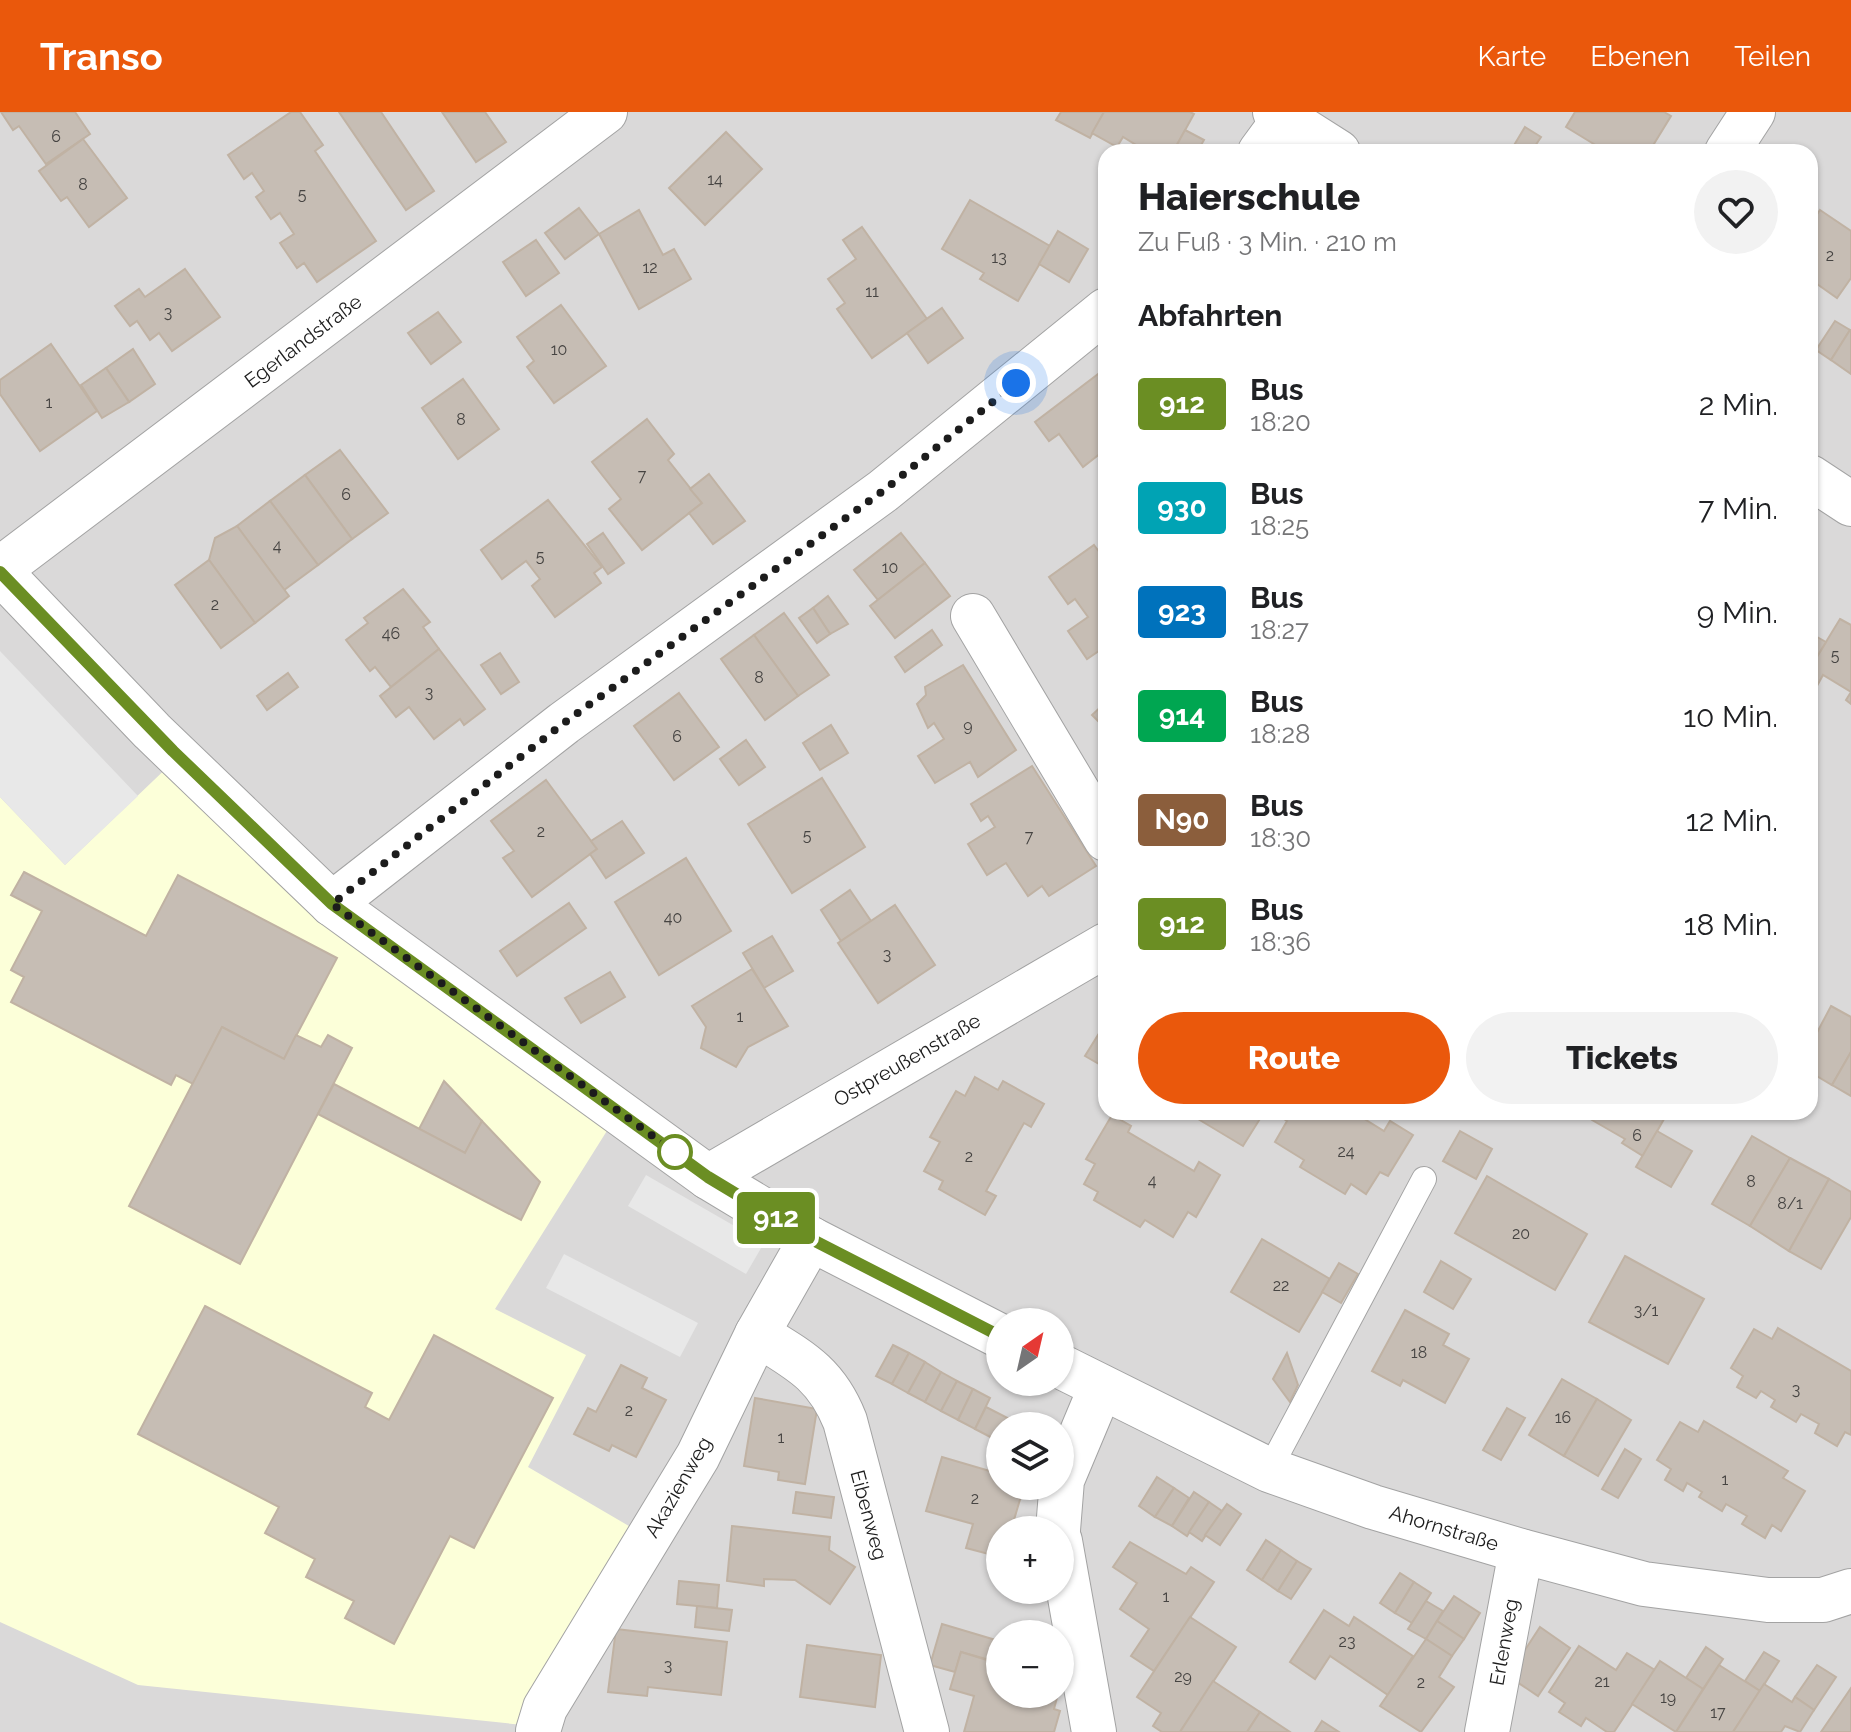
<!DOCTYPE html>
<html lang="de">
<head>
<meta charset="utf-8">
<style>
	body { margin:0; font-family:Raleway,sans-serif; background:#f2f2f2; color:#202124; height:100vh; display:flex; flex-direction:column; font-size:30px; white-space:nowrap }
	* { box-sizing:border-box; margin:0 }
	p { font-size:26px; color:#757577 }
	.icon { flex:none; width:44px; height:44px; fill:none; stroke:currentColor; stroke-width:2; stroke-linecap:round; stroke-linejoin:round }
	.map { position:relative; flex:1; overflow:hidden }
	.details { position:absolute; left:1098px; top:32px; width:720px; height:976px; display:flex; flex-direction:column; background:#fff; border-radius:24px; box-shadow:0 2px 6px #0004 }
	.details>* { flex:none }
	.badge { padding:0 16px; border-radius:6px; font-size:28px; line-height:52px }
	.needle { width:52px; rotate:34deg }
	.fabs { position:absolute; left:986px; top:1196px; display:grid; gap:16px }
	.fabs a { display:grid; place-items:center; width:88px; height:88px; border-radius:50%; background:#fff; box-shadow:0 2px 6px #0004; font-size:40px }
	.you { position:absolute; width:40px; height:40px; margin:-20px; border:6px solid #fff; border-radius:50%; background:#1a73e8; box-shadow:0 0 0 12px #1a73e833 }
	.map>.badge { position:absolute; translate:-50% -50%; box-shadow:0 0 0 4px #fff }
	h2 { padding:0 40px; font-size:30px; line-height:72px }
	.round { display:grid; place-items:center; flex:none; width:84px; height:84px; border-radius:42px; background:#f2f2f2 }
	.head { display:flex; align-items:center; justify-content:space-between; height:136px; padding:0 40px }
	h1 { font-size:38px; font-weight:800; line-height:60px }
	.cta { display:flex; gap:16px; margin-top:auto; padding:16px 40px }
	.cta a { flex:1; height:92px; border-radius:48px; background:#ea580c; color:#fff; font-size:32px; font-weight:800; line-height:92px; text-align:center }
	.cta a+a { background:#f2f2f2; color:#202124 }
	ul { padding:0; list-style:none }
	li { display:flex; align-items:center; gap:24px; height:104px; padding:0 40px }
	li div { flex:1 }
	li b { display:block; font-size:30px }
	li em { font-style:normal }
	li .badge { min-width:88px; font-weight:700; text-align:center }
	header { display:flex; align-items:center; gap:48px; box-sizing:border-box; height:112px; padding:0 40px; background:#ea580c; color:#fff }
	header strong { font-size:38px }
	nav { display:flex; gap:44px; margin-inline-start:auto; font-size:28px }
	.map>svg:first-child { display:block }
</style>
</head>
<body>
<header>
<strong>Transo</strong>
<nav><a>Karte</a><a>Ebenen</a><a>Teilen</a></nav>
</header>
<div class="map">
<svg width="1851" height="1620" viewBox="0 0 1851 1620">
	<rect width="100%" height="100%" fill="#eeebe1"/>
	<path fill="#dad9d9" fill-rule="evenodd" d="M0 0H1851V1620H0ZM1106 40H1810V1000H1106ZM1000 1210H1060V1270H1000ZM1000 1314H1060V1374H1000ZM1000 1418H1060V1478H1000ZM1000 1522H1060V1582H1000Z"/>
	<polygon fill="#fcffd9" points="175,648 615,1006 495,1197 586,1243 528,1355 646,1424 533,1614 138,1573 0,1510 0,685 65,753"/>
	<g fill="#e8e8e8">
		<polygon points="0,539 138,684 65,753 0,685"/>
		<polygon points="646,1063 764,1131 746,1162 628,1094"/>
		<polygon points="564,1142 698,1211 680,1245 546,1176"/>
	</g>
	<g fill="#c6bdb4" stroke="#c0b2a3" stroke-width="2">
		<polygon points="1,0 75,0 90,22 46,52 19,14 13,18"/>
		<polygon points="291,0 300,0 323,33 315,39 376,129 317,170 304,151 297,156 280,131 294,122 280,101 271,107 256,85 264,79 252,61 244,67 228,43"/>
		<polygon points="339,0 381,0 434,79 406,98"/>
		<polygon points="442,0 485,0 506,30 476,50"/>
		<polygon points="1061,0 1104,0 1090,26 1056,8"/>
		<polygon points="1104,0 1190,0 1194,2 1173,40 1138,40 1141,36 1123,25 1117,35 1092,21"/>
		<polygon points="1575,0 1664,0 1671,4 1649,40 1607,40 1566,15"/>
		<polygon points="1525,15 1541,25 1531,40 1510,40"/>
		<polygon points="1185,18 1204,28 1197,40 1173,40"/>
		<polygon points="726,20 762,57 705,113 669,76"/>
		<polygon points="83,27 127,86 89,115 67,85 61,89 39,59"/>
		<polygon points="970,88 1050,134 1018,189 980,167 984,161 942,137"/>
		<polygon points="579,96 599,122 565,147 545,121"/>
		<polygon points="639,98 663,143 674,137 691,167 639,197 599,122"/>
		<polygon points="1820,98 1851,119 1851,166 1837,186 1810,167 1810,113"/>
		<polygon points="862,115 927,207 872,246 837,197 845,191 828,167 856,147 843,128"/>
		<polygon points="1058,119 1088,137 1069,170 1039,152"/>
		<polygon points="536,128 559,161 526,184 503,150"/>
		<polygon points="185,157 220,205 172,239 159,221 150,228 137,209 130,214 115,194 139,177 145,185"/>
		<polygon points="561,193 606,254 554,291 527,255 534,249 517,225"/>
		<polygon points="942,196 963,226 928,251 907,221"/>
		<polygon points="438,200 461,230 431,252 408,221"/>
		<polygon points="1835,209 1850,218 1831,248 1816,238"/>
		<polygon points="1850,218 1851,219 1851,262 1831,248"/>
		<polygon points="51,232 97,299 40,339 0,282 0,268"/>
		<polygon points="133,237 155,272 129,290 106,256"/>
		<polygon points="106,256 129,290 102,306 81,273"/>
		<polygon points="1106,256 1106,337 1083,355 1059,322 1049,329 1035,310"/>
		<polygon points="463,267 499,317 458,347 422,296"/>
		<polygon points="647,307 674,342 668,348 702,391 642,438 609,397 621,387 592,350"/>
		<polygon points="340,338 388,401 352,427 305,363"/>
		<polygon points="709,362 745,409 713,432 689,401 702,391 690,377"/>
		<polygon points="305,363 352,427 318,453 270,389"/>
		<polygon points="548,388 602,455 594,461 601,471 555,505 532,474 540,467 526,449 502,467 481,438"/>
		<polygon points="270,389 318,453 284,478 237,414"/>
		<polygon points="237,414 289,484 255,511 209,448 215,426"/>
		<polygon points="603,421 624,451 608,462 587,432"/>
		<polygon points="901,421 925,451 878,488 854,458"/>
		<polygon points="1094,433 1106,449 1106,534 1087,547 1068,519 1088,505 1075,487 1068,492 1049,465"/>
		<polygon points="209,448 255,511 221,536 175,473"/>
		<polygon points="925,451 950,484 895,526 870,494"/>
		<polygon points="403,477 430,510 423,515 439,537 391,575 375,555 370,559 346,528 368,511 364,506"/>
		<polygon points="828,484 848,512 830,522 813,496"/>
		<polygon points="813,496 830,522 817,531 799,506"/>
		<polygon points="784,501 829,563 798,584 754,523"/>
		<polygon points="1840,507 1851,513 1851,592 1846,588 1851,580 1823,563 1817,574 1810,570 1810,556"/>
		<polygon points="932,518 942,533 905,560 895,545"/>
		<polygon points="1810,521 1826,530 1810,556"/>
		<polygon points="754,523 798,584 765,608 721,547"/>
		<polygon points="439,537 485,597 464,613 460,607 434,627 409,595 396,605 380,584"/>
		<polygon points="500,541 519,570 501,582 481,553"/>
		<polygon points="963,553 1016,638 978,665 970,650 935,671 918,644 944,627 934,611 928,616 917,592 926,583 925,575"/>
		<polygon points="288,561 298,575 267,598 257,584"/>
		<polygon points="679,581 719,635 674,668 634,614"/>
		<polygon points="1106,590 1106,611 1103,614 1092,603"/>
		<polygon points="831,613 848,641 820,658 803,631"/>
		<polygon points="746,628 765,655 739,673 720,647"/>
		<polygon points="1032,654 1096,754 1049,784 1042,774 1028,784 1006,751 987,763 968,732 995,715 988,704 981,709 971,692"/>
		<polygon points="822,666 865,735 792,781 748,712"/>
		<polygon points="546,668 597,737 532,785 503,746 514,739 491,709"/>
		<polygon points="622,709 644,741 606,766 590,742 597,737 591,729"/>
		<polygon points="686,746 731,819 659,863 615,790"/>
		<polygon points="24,760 146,824 178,763 337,846 284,947 222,915 193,972 176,963 171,973 11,890 24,865 11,858 42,799 11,783"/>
		<polygon points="850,778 871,809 841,829 821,798"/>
		<polygon points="569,791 586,816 517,864 500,839"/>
		<polygon points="895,793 935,853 878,891 838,831"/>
		<polygon points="772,824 793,859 764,876 743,841"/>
		<polygon points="752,857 788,914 748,935 736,955 701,936 706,915 692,894"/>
		<polygon points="610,860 625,885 581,911 565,886"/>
		<polygon points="1831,894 1851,905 1851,940 1832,973 1810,960 1810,934"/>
		<polygon points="1106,910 1106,956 1085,944"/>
		<polygon points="222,915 284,947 296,923 321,935 328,923 352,936 240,1152 129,1094"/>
		<polygon points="1851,940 1851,984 1832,973"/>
		<polygon points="975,965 998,978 1003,969 1044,992 1031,1015 1024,1011 986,1079 996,1084 985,1103 939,1077 943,1069 924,1059 940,1030 930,1025 956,979 965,984"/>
		<polygon points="444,969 482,1009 465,1041 419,1017"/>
		<polygon points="334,972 465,1041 482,1009 540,1070 521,1108 318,1002"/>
		<polygon points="1202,1000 1261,1000 1263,1002 1243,1034 1198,1007"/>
		<polygon points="1281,1000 1353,1000 1384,1019 1390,1009 1413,1023 1388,1064 1380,1060 1366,1082 1351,1072 1345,1082 1300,1055 1304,1048 1275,1030 1287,1009 1279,1004"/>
		<polygon points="1597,1000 1668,1000 1643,1044 1622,1031 1625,1027 1592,1008"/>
		<polygon points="1112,1003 1131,1014 1128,1020 1194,1059 1199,1050 1220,1063 1196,1105 1188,1100 1173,1125 1145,1108 1140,1115 1094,1088 1098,1080 1084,1072 1095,1052 1086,1047"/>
		<polygon points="1460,1019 1492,1037 1476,1067 1443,1049"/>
		<polygon points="1657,1019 1692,1039 1671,1075 1636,1055"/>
		<polygon points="1752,1024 1790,1046 1750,1114 1712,1092"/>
		<polygon points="1790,1046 1829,1067 1789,1139 1750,1114"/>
		<polygon points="1487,1064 1587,1122 1555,1178 1455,1121"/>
		<polygon points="1829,1067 1851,1080 1851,1105 1821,1157 1789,1139"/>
		<polygon points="1262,1127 1330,1167 1299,1220 1231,1180"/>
		<polygon points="1625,1144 1704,1187 1668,1252 1589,1210"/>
		<polygon points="1441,1149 1471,1167 1453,1197 1424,1180"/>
		<polygon points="1339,1151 1358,1162 1341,1191 1322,1180"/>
		<polygon points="205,1194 372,1281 365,1295 389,1308 434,1223 553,1286 474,1436 450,1424 394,1532 345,1506 354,1489 306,1465 315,1447 265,1421 279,1395 138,1322"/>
		<polygon points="1405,1198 1449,1222 1443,1233 1469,1247 1445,1291 1403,1268 1400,1274 1372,1259"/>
		<polygon points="1778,1216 1851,1259 1851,1323 1845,1320 1837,1334 1815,1321 1819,1312 1801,1302 1796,1310 1771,1295 1775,1288 1761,1279 1756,1286 1737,1275 1743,1264 1731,1256 1754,1217 1772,1227"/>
		<polygon points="893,1233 909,1241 892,1272 876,1264"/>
		<polygon points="909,1241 925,1250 908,1281 892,1272"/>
		<polygon points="1287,1241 1298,1273 1290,1290 1273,1267"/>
		<polygon points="925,1250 941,1260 925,1290 908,1281"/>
		<polygon points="621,1253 647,1266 642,1276 666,1288 636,1345 612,1333 609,1339 574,1322 588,1296 596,1300"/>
		<polygon points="941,1260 957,1269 941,1299 925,1290"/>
		<polygon points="1562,1267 1597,1287 1564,1344 1529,1323"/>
		<polygon points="957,1269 973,1277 958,1308 941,1299"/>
		<polygon points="973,1277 990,1286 975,1317 958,1308"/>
		<polygon points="755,1286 817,1297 805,1372 778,1368 779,1360 744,1354"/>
		<polygon points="1597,1287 1631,1308 1598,1364 1564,1344"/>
		<polygon points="986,1295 1023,1314 1000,1314 1000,1330 975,1317"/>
		<polygon points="1507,1296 1525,1306 1501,1348 1483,1338"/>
		<polygon points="1704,1309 1788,1359 1783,1366 1805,1379 1781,1419 1772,1413 1765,1426 1742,1412 1747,1404 1726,1392 1722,1399 1699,1385 1702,1380 1687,1371 1683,1379 1665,1368 1671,1357 1657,1348 1680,1310 1698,1320"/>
		<polygon points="1625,1337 1641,1347 1618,1386 1602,1377"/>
		<polygon points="942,1345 1000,1362 1000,1374 1024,1374 1011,1418 1000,1418 1000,1445 966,1436 973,1412 926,1399"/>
		<polygon points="1157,1365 1174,1376 1155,1405 1139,1394"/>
		<polygon points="1174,1376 1189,1386 1172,1414 1155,1405"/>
		<polygon points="796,1380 834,1385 831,1406 793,1401"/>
		<polygon points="1194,1380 1209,1390 1187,1424 1172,1414"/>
		<polygon points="1209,1390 1222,1399 1202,1429 1189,1420"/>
		<polygon points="1227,1392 1241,1402 1220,1433 1205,1423"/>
		<polygon points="732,1414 830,1425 829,1438 855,1455 830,1492 795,1468 764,1467 764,1474 727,1469"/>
		<polygon points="1266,1428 1281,1438 1262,1468 1247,1458"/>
		<polygon points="1130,1430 1186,1462 1191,1455 1214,1470 1154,1559 1131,1544 1149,1517 1120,1497 1137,1471 1113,1455"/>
		<polygon points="1281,1438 1297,1449 1278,1479 1262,1468"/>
		<polygon points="1297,1449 1311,1457 1291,1487 1278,1479"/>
		<polygon points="1400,1461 1414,1470 1395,1501 1380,1491"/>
		<polygon points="679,1469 719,1473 717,1496 677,1492"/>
		<polygon points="1414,1470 1431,1481 1412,1511 1395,1501"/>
		<polygon points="1454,1484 1480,1501 1464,1527 1437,1509"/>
		<polygon points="1426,1489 1443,1499 1426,1527 1408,1517"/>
		<polygon points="697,1494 732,1498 729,1519 695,1515"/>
		<polygon points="1324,1498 1349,1514 1354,1505 1413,1544 1388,1583 1330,1544 1315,1567 1290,1550"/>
		<polygon points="1190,1505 1236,1535 1180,1620 1162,1620 1153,1614 1161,1601 1137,1585"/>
		<polygon points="1437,1509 1464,1527 1452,1544 1426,1527"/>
		<polygon points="942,1512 999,1529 993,1549 961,1540 955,1560 930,1553"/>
		<polygon points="1540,1515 1570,1536 1538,1584 1508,1564"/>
		<polygon points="616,1517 727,1530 721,1583 648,1575 647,1584 608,1580"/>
		<polygon points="1426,1527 1452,1544 1439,1565 1454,1575 1421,1620 1380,1594"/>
		<polygon points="807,1533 881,1543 875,1595 800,1585"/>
		<polygon points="1579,1534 1616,1558 1627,1541 1655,1558 1614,1620 1607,1620 1586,1606 1581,1614 1559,1600 1565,1591 1549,1580"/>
		<polygon points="1706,1535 1723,1547 1703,1577 1686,1566"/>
		<polygon points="961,1540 1000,1552 1000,1582 1058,1582 1054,1597 1060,1599 1054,1620 964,1620 974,1584 950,1577"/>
		<polygon points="1764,1540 1779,1549 1760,1579 1745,1569"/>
		<polygon points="1660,1549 1703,1577 1676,1620 1632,1592"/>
		<polygon points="1719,1553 1760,1579 1733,1620 1676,1620"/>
		<polygon points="1817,1553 1836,1565 1814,1598 1795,1585"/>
		<polygon points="1213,1569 1260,1600 1247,1620 1180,1620"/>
		<polygon points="1764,1572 1792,1590 1795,1585 1814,1598 1800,1620 1785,1614 1781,1620 1733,1620"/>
		<polygon points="1851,1576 1851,1620 1821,1620"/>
		<polygon points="1260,1600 1290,1620 1247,1620"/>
		<polygon points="1322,1609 1339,1620 1315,1620"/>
	</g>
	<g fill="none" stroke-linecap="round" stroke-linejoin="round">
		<defs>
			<polyline id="service" points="1269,1358 1424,1067"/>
			<g id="minor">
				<polyline points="1275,0 1338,40"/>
				<polyline points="1260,40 1285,6"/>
				<polyline points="1727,40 1753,0"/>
				<polyline points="1810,365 1851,392"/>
				<polyline points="0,457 605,0"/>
				<polyline points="0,460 152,619 332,792 708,1065 811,1127 1000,1224"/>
				<polyline points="973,504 1106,727"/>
				<polyline points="332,792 564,611 883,379 1106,198"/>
				<polyline points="708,1065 1106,833"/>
				<path d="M757 1222C799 1248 826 1261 845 1309L927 1620"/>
				<polyline points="1060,1254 1269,1358 1373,1395 1521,1439 1644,1472 1768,1488 1823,1488 1851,1479"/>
				<polyline points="1058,1418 1062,1368 1101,1275"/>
				<polyline points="1060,1429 1094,1620"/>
				<polyline points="538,1619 545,1596 698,1344 757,1222 811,1127"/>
				<polyline points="1487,1620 1521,1439"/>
			</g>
		</defs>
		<use href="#service" stroke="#a3a3a3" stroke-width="26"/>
		<use href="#minor" stroke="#a3a3a3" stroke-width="46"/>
		<use href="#service" stroke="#fff" stroke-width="24"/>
		<use href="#minor" stroke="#fff" stroke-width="44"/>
	</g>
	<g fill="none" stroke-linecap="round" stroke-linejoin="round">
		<defs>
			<polyline id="line" points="0,460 173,639 332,792 708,1065 811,1127 1000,1224"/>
		</defs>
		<use href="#line" stroke="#fff" stroke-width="18"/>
		<use href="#line" stroke="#6b8e23" stroke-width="12"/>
		<polyline stroke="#1c1c1c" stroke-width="8" stroke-dasharray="0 14.4" points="675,1040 332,792 564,611 883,379 1016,271"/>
	</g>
	<circle fill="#fff" stroke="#6b8e23" stroke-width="4" cx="675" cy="1040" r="16"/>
	<g text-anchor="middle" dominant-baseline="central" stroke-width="7" stroke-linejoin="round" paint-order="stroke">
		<g font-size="16" fill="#464442">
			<text x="56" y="24">6</text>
			<text x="715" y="67">14</text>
			<text x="83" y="72">8</text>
			<text x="302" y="82">5</text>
			<text x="1830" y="143">2</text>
			<text x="999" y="145">13</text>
			<text x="650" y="155">12</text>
			<text x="872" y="179">11</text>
			<text x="168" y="200">3</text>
			<text x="559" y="237">10</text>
			<text x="49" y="290">1</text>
			<text x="461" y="307">8</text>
			<text x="642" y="363">7</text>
			<text x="346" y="382">6</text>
			<text x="277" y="433">4</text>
			<text x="540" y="444">5</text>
			<text x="890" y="455">10</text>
			<text x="215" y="492">2</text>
			<text x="391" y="521">46</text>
			<text x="1835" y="543">5</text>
			<text x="759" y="565">8</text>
			<text x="429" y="580">3</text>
			<text x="968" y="613">9</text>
			<text x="677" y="624">6</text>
			<text x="541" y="719">2</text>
			<text x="807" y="723">5</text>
			<text x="1029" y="724">7</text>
			<text x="673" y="805">40</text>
			<text x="887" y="842">3</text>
			<text x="740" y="904">1</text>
			<text x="1637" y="1023">6</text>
			<text x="1346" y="1039">24</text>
			<text x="969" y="1044">2</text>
			<text x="1152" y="1068">4</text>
			<text x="1751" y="1069">8</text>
			<text x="1790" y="1091">8/1</text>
			<text x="1521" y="1121">20</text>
			<text x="1281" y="1173">22</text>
			<text x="1646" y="1198">3/1</text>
			<text x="1419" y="1240">18</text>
			<text x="1796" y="1277">3</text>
			<text x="629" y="1298">2</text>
			<text x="1563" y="1305">16</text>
			<text x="781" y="1325">1</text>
			<text x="1725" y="1367">1</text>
			<text x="975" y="1386">2</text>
			<text x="1166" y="1484">1</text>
			<text x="1347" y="1529">23</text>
			<text x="668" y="1553">3</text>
			<text x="1183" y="1564">29</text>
			<text x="1602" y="1569">21</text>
			<text x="1421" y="1570">2</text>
			<text x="1668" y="1585">19</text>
			<text x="1718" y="1600">17</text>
		</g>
		<g font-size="20" fill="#1c1c1c" stroke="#fff">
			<text transform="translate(303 229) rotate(-37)">Egerlandstraße</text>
			<text transform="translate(907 948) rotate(-30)">Ostpreußenstraße</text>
			<text transform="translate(678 1375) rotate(-60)">Akazienweg</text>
			<text transform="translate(869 1403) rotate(75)">Eibenweg</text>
			<text transform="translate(1444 1416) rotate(17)">Ahornstraße</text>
			<text transform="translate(1504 1530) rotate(-80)">Erlenweg</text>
		</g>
	</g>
</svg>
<div class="fabs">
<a><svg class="needle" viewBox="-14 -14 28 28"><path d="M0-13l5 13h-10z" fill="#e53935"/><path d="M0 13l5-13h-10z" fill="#757577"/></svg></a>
<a><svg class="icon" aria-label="layers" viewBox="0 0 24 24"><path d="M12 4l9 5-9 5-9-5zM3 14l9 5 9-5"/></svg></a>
<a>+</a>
<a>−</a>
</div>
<div class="you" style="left:1016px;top:271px"></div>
<b class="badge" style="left:776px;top:1106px;background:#6b8e23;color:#fff">912</b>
<section class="details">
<div class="head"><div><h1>Haierschule</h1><p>Zu Fuß · 3 Min. · 210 m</p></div><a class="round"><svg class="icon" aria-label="heart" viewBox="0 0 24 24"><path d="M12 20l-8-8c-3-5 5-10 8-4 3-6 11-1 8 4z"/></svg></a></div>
<h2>Abfahrten</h2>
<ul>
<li><span class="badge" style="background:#6b8e23;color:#fff">912</span><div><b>Bus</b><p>18:20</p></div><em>2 Min.</em></li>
<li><span class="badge" style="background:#00a3b4;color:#fff">930</span><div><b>Bus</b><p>18:25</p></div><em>7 Min.</em></li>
<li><span class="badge" style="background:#0072bc;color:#fff">923</span><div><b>Bus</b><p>18:27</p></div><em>9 Min.</em></li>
<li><span class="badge" style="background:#00a651;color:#fff">914</span><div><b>Bus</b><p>18:28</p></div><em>10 Min.</em></li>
<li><span class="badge" style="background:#8b5e3c;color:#fff">N90</span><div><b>Bus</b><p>18:30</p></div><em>12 Min.</em></li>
<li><span class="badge" style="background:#6b8e23;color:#fff">912</span><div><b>Bus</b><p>18:36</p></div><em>18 Min.</em></li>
</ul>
<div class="cta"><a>Route</a><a>Tickets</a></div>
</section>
</div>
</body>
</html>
